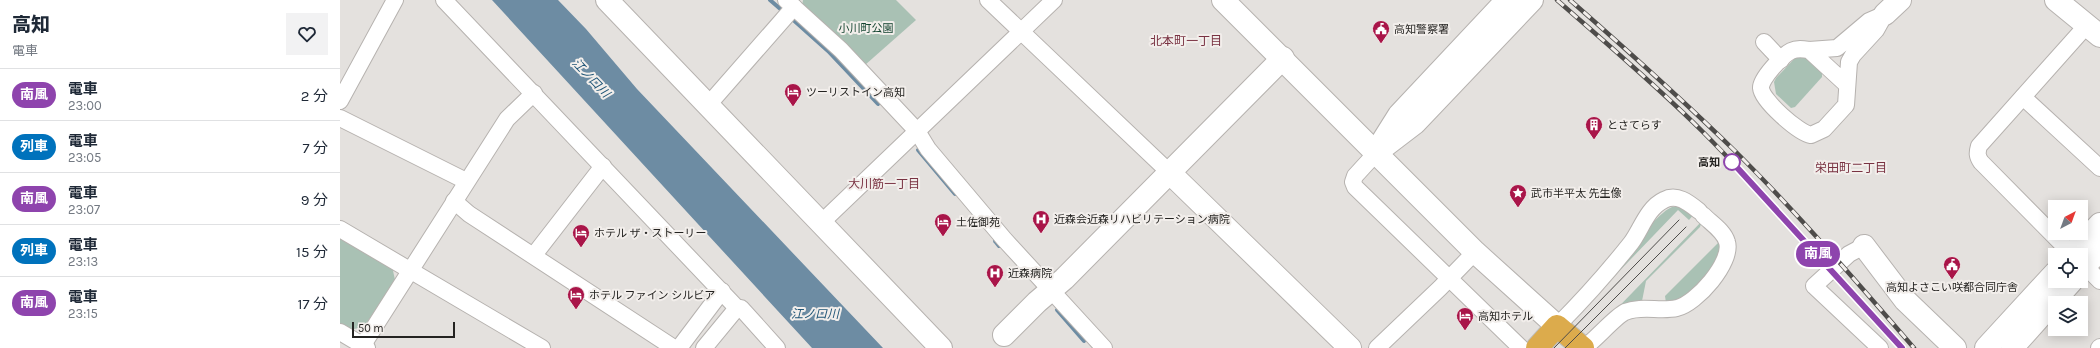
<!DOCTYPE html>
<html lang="ja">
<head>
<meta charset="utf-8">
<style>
	body { margin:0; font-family:Karla,"Noto Sans JP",sans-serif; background:#f2f2f3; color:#1f2937; height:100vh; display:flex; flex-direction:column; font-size:15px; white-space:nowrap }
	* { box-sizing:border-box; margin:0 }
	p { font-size:13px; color:#747a83 }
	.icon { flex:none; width:22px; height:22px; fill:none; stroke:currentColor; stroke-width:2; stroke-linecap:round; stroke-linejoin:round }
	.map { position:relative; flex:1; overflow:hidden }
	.drawer { display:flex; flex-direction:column; background:#fff; width:340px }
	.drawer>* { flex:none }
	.badge { padding:0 8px; border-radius:13px; font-size:14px; line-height:26px }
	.needle { width:26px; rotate:41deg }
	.tools { position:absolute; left:1708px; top:200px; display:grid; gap:8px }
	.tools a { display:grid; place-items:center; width:40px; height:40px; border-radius:0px; background:#fff; box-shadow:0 2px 10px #0003; font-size:20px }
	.scale { position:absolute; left:12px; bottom:10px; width:103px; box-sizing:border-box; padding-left:4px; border:2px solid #242321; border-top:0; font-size:11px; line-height:14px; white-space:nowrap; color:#242321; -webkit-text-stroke:3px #f2eeeb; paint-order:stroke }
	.map>.badge { position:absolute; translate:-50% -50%; box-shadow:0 0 0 2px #fff }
	.round { display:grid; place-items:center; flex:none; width:42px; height:42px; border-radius:0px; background:#f2f2f3 }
	.headline { display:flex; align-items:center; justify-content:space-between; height:68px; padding:0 12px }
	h1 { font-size:19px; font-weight:800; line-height:30px }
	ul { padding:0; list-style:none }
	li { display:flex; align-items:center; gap:12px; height:52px; padding:0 12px; border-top:1px solid #e0e1e3 }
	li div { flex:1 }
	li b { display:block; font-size:15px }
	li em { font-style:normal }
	li .badge { min-width:44px; font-weight:700; text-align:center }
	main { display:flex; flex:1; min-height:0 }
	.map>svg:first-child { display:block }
</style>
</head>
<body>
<main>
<section class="drawer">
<div class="headline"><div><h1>高知</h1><p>電車</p></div><a class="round"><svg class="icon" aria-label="heart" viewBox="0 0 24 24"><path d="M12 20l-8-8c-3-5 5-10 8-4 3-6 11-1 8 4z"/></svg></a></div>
<ul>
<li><span class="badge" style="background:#8e44ad;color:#fff">南風</span><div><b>電車</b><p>23:00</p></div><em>2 分</em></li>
<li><span class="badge" style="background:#0072bc;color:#fff">列車</span><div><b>電車</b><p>23:05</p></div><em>7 分</em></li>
<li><span class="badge" style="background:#8e44ad;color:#fff">南風</span><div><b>電車</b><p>23:07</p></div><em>9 分</em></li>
<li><span class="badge" style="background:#0072bc;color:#fff">列車</span><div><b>電車</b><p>23:13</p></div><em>15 分</em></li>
<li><span class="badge" style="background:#8e44ad;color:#fff">南風</span><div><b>電車</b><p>23:15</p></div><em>17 分</em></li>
</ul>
</section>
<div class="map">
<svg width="1760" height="348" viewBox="0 0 1760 348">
	<rect width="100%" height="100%" fill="#e4e1de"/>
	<g fill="#a9c1b4">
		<polygon points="463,0 556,0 576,20 525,65 462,6"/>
		<polygon points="1467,56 1482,72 1482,77 1455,107 1451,108 1436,94 1434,82 1436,78 1456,57"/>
		<path d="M1332 207H1341L1354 214 1349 220 1338 210 1241 311C1257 291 1313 214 1332 207Z"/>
		<polygon points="1362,221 1360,227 1306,281 1302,301 1258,328"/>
		<polygon points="0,236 52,266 55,280 24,327 9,330 0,325"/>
		<polygon points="1379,242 1380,243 1377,263 1347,295 1338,301 1326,303 1325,296"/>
	</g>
	<polygon fill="#6d8ca3" points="152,0 218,0 246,29 297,89 543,348 472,348"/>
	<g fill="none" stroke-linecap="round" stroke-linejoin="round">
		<g stroke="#6d8ca3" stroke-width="4">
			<polyline points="430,0 445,13"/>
			<polyline points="450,17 488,51 538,104"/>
			<polyline points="578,150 615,194"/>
			<polyline points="655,241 659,246"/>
			<polyline points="717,310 744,341"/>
		</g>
		<defs>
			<g id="street">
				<polyline points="104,0 397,308 401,308 437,348"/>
				<polyline points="446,0 501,50 577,131 588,149 664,239 764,348"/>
				<polyline points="648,0 829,172"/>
				<polyline points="1424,42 1441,60"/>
				<path d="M1469 50 1497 48 1529 21 1545 14 1536 30 1513 55 1509 62 1506 105 1484 129 1471 135C1459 133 1422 101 1421 88 1420 79 1443 55 1451 51 1457 48 1463 49 1469 50L1507 85"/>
				<polyline points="1683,97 1760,168"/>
				<polyline points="0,101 55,0"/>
				<polyline points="369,104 454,7"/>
				<polyline points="0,118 126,181"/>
				<polyline points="1037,152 1015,176 1013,182 1015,187 1181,348"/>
				<polyline points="114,201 129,214 334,348"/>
				<polyline points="481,223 714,0"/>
				<polyline points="0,229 202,348"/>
				<polyline points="1524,246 1509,254 1474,286 1540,348"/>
				<polyline points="194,255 263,166"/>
				<path d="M1733 255 1641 162C1637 156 1637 153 1639 146L1747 25"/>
				<polyline points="1741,262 1760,281"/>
				<path d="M1217 326C1243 300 1268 272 1291 243 1301 230 1307 208 1324 200 1337 193 1349 203 1359 211"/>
				<polyline points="0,332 27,348"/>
				<polyline points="21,348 167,119 194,93"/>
				<polyline points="339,348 382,291"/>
				<polyline points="364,348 397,308"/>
				<polyline points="1037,348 1100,288 1135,252"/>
				<path d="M1244 348C1255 340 1276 316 1285 312 1302 305 1320 312 1337 308 1356 304 1393 262 1387 242 1384 231 1371 223 1363 215"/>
				<polyline points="1759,348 1760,347"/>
			</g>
			<g id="secondary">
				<polyline points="267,0 601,348"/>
				<polyline points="883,0 1135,252 1217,326"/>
				<polyline points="1716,0 1760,36"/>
				<polyline points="1545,14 1560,0"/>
				<polyline points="1042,142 1059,115 1167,0"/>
				<polyline points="1037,152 1075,123 1192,0"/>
				<polyline points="829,172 1010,348"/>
				<polyline points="1524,246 1565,300 1615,348"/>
				<polyline points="1731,255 1760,224"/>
				<polyline points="1741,270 1760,250"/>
				<polyline points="664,335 697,302 724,279 943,58"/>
				<polyline points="1646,348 1715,273"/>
				<polyline points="1672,348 1732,281"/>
			</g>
			<polyline id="highway" points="1197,348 1217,326 1243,348"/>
		</defs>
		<use href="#street" stroke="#b6b2af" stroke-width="18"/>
		<use href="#secondary" stroke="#b6b2af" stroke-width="24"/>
		<use href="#highway" stroke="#bdbdbc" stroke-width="24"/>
		<use href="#street" stroke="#fff" stroke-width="16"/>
		<use href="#secondary" stroke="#fff" stroke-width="22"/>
		<use href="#highway" stroke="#dcab4c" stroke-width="22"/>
		<g stroke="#4e4c4a" stroke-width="1">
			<polyline points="1214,348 1339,220"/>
			<polyline points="1225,348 1346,227"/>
		</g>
		<defs>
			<g id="rail">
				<path d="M1217 0C1267 44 1318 87 1365 134 1433 203 1497 276 1562 348"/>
				<path d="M1230 0C1287 50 1343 100 1397 153 1459 215 1517 282 1574 348"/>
			</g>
		</defs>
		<use href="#rail" stroke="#4e4c4a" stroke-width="4.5"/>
		<use href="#rail" stroke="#f2eeeb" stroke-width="3" stroke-dasharray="9" stroke-linecap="butt"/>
	</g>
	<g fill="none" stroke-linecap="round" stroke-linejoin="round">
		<defs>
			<polyline id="line" points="1392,162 1562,348"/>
		</defs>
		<use href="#line" stroke="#fff" stroke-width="9"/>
		<use href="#line" stroke="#8e44ad" stroke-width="6"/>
	</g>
	<defs>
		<symbol id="civic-pin" viewBox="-11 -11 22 30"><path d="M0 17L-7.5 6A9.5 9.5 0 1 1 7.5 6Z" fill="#a91549" stroke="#f2eeeb"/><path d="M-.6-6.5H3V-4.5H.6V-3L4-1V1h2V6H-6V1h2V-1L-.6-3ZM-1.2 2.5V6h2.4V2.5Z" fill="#fff"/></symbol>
		<symbol id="hotel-pin" viewBox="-11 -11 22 30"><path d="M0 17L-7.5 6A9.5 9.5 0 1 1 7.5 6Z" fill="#a91549" stroke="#f2eeeb"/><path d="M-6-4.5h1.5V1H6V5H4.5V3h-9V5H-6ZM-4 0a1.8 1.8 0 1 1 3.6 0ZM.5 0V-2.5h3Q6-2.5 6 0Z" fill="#fff"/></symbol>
		<symbol id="building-pin" viewBox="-11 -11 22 30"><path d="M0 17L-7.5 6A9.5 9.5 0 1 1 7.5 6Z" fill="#a91549" stroke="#f2eeeb"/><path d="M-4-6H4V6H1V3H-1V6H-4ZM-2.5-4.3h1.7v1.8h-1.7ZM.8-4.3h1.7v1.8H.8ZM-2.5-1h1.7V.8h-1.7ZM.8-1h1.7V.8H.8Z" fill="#fff"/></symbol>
		<symbol id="sight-pin" viewBox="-11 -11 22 30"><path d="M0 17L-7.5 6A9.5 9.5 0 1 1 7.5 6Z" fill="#a91549" stroke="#f2eeeb"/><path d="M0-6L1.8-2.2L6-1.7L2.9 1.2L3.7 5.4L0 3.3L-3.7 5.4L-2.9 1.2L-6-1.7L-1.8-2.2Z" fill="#fff"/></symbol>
		<symbol id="hospital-pin" viewBox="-11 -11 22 30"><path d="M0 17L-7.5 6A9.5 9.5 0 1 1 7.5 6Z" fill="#a91549" stroke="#f2eeeb"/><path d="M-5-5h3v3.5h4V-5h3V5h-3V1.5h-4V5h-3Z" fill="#fff"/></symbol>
	</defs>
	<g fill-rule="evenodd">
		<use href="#civic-pin" x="1031" y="19" width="20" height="27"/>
		<use href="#hotel-pin" x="443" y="82" width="20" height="27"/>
		<use href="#building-pin" x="1244" y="115" width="20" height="27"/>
		<use href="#sight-pin" x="1168" y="183" width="20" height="27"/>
		<use href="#hospital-pin" x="691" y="209" width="20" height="27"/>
		<use href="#hotel-pin" x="593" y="212" width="20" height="27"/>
		<use href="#hotel-pin" x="231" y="223" width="20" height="27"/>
		<use href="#civic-pin" x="1602" y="255" width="20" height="27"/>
		<use href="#hospital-pin" x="645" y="263" width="20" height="27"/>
		<use href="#hotel-pin" x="226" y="285" width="20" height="27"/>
		<use href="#hotel-pin" x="1115" y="306" width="20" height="27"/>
	</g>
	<circle fill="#fff" stroke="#8e44ad" stroke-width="2" cx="1392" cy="162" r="8"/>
	<g text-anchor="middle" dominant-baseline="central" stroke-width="4" stroke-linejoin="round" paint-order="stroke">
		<g font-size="11" fill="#12432f" stroke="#f2eeeb">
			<text x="526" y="28">小川町公園</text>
		</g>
		<g font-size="11" fill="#242321" stroke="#f2eeeb" text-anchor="start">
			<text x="1054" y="29">高知警察署</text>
			<text x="466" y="92">ツーリストイン高知</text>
			<text x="1267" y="125">とさてらす</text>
			<text x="1191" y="193">武市半平太 先生像</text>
			<text x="714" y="219">近森会近森リハビリテーション病院</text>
			<text x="616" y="222">土佐御苑</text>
			<text x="254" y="233">ホテル ザ・ストーリー</text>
			<text x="668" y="273">近森病院</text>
			<text x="1612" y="287" text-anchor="middle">高知よさこい咲都合同庁舎</text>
			<text x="249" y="295">ホテル ファイン シルビア</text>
			<text x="1138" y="316">高知ホテル</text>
		</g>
		<g font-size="11" font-weight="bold" fill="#242321" stroke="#f2eeeb" text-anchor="end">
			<text x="1380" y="162">高知</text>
		</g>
		<g font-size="12" fill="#793242" stroke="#f2eeeb">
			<text x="846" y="41">北本町一丁目</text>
			<text x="1511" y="168">栄田町二丁目</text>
			<text x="544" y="184">大川筋一丁目</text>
		</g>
		<g font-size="12" font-style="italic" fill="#1e5476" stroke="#f2eeeb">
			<text transform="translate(251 78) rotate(46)">江ノ口川</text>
			<text x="475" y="314">江ノ口川</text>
		</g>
	</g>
</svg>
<div class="tools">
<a><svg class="needle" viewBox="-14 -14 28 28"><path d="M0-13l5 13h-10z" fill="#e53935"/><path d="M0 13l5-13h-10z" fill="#747a83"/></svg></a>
<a><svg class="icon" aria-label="locate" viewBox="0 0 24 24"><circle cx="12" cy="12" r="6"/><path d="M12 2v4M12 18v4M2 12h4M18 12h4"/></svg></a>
<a><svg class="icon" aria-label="layers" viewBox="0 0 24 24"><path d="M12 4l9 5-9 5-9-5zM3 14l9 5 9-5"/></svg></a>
</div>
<div class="scale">50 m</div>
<b class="badge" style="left:1478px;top:254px;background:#8e44ad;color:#fff">南風</b>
</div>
</main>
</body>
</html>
